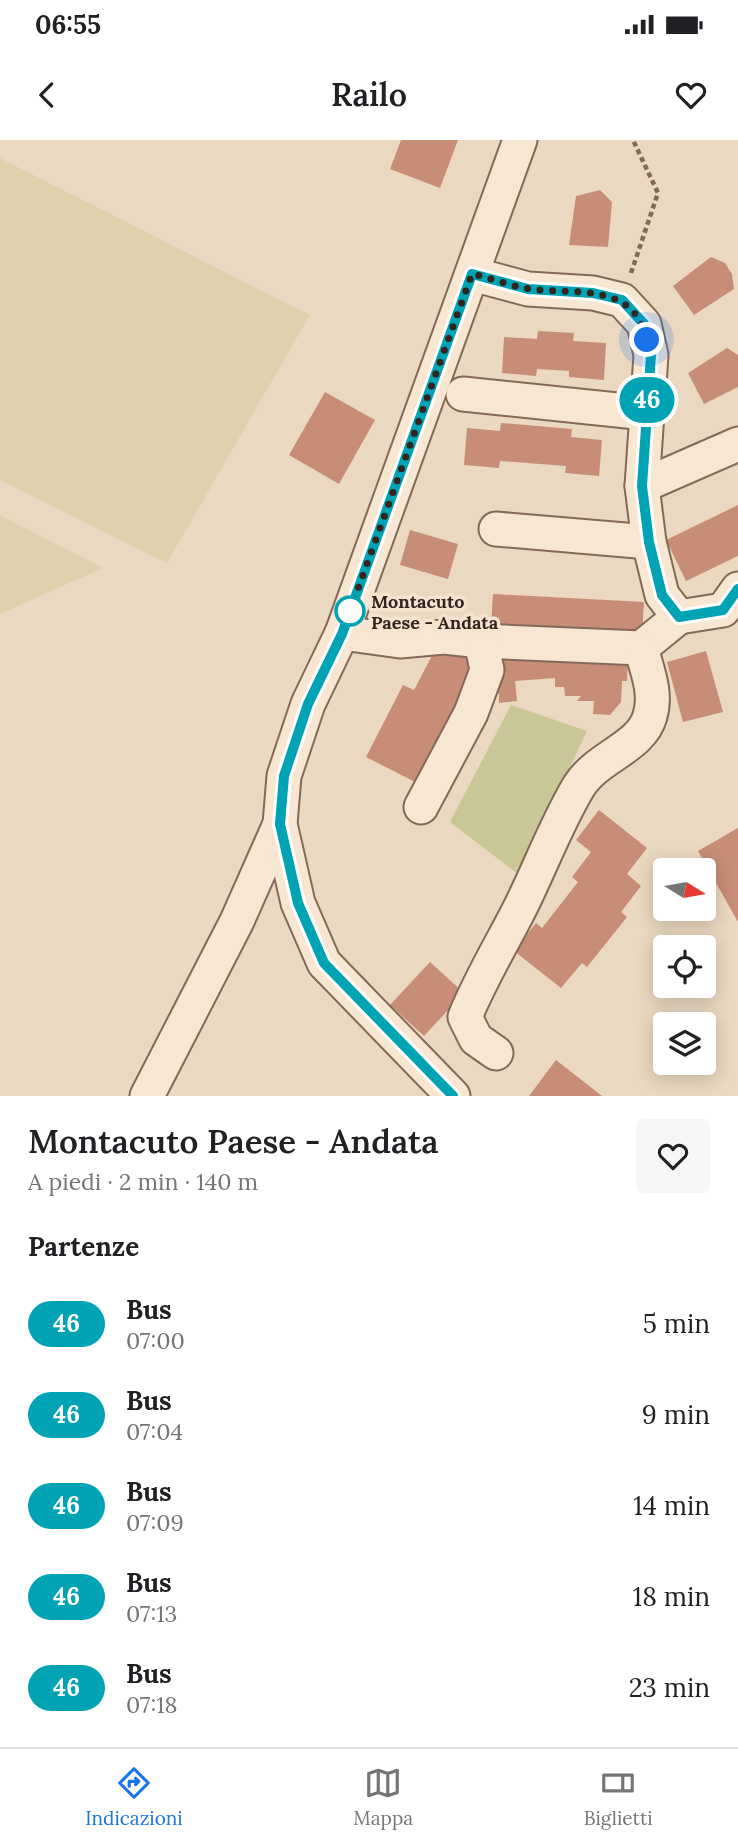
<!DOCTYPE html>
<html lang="it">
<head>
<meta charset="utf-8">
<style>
	body { margin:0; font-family:Lora,serif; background:#f6f6f6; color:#202124; height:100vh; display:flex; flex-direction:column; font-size:26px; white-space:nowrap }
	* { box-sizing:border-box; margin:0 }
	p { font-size:23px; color:#757577 }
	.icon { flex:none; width:38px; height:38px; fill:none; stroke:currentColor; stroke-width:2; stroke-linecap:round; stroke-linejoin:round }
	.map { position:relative; height:956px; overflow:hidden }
	.details { display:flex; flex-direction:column; background:#fff; flex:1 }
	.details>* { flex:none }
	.badge { padding:0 14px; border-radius:23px; font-size:24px; line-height:46px }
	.needle { width:46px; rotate:101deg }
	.buttons { position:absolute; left:653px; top:718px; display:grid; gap:14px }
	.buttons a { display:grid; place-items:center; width:63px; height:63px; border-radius:7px; background:#fff; box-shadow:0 4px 18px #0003; font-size:35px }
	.you { position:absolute; width:35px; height:35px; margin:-18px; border:5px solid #fff; border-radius:50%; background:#1a73e8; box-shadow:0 0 0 10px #1a73e833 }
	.map>.badge { position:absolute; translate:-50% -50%; box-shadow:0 0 0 4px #fff }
	h2 { padding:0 28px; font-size:26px; line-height:63px }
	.round { display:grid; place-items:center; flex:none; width:74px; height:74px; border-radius:7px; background:#f6f6f6 }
	.head { display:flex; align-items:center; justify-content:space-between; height:119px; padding:0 28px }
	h1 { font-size:33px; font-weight:600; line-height:52px }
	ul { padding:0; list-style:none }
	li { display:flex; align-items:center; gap:21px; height:91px; padding:0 28px }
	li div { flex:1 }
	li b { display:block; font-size:26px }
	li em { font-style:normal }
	li .badge { min-width:77px; font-weight:700; text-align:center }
	.status { display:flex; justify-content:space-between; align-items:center; height:49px; padding:0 35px; background:#fff; direction:ltr }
	.status svg { height:19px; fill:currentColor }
	header { display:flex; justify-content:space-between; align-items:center; height:91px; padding:0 28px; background:#fff; font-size:32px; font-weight:600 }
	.dock { display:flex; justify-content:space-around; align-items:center; height:98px; border-top:2px solid #e0e0e0; background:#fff; font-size:19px; color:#757577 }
	.dock a { display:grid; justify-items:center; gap:4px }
	.dock .selected { color:#1a73e8 }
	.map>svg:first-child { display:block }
</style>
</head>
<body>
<div class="status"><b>06:55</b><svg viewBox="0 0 49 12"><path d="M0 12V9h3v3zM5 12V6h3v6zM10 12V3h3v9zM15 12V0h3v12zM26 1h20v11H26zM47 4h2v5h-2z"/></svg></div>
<header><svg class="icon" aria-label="back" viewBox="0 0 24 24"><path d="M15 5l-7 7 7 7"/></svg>Railo<svg class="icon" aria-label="heart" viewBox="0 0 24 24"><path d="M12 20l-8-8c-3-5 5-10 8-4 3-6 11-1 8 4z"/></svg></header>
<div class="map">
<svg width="738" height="956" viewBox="0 0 738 956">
	<rect width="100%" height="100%" fill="#ebd8c0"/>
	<g fill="#e0d1ae">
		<polygon points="0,18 310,175 167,423 0,340"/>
		<polygon points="0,375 103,428 0,474"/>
	</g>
	<polygon fill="#c8c795" points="511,565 587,591 519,735 450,682"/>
	<g fill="#c78d77">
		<polygon points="401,0 458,0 440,48 390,29"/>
		<polygon points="600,50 612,62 608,107 569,105 576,56"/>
		<polygon points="711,117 725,123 732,134 734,149 694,175 673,146"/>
		<polygon points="538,191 574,193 573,201 606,203 604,240 569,237 569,231 537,229 536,236 502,233 504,197 537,199"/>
		<polygon points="727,208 738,215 738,247 704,264 688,233"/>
		<polygon points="325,252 375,280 339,344 289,315"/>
		<polygon points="501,283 572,289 571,297 602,300 599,336 565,333 566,326 500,321 499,328 464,325 467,288 500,291"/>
		<polygon points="738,365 738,416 686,441 666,400"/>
		<polygon points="410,390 458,404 448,439 400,425"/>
		<polygon points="493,454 644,462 642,495 491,487"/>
		<polygon points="439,502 478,522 417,643 366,617 403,545 414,550"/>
		<polygon points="706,511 723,572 683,582 667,522"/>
		<polygon points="494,517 628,519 627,541 622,541 621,562 610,575 593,574 594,561 577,561 581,556 565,556 564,547 555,547 555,538 515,541 517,561 499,563 499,554 482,555"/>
		<polygon points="599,670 647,708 627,734 641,746 621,772 627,777 587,827 582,823 561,848 514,811 536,783 542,788 578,742 572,737 591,712 576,700"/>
		<polygon points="738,688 738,782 698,711"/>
		<polygon points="430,822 464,853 424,896 390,865"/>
		<polygon points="556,920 602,956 529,956"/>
	</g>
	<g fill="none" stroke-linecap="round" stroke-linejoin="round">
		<defs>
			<g id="minor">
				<polyline points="472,134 528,149 593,153 622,160 644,184 651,215 642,346 649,402 662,455 679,477"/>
				<polyline points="463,254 646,273"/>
				<polyline points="642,346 738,304"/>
				<polyline points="496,389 649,402"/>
				<polyline points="679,477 723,470 738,449"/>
				<polyline points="342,493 400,501 444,497 481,501 641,508 679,477"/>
				<polyline points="421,667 471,573 487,530 481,501"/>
				<path d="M496 913 476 899 465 877C480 840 500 807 518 772 539 731 555 686 579 646 598 616 641 608 650 576 657 553 647 530 641 508"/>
				<polyline points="147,956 237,781 280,684"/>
				<polyline points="453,956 324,823 298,763 280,684 284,636 308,564 342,493 520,0"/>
			</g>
		</defs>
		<use href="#minor" stroke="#836959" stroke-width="37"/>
		<polyline stroke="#836959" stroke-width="4.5" stroke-dasharray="5 3.5" stroke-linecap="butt" points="631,133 658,53 633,0"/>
		<use href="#minor" stroke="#f7e6d2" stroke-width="33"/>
	</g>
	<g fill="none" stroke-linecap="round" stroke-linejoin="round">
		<defs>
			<polyline id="line" points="453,956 324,823 298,763 280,684 284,636 308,564 342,494 472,134 528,149 593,153 622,160 644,184 651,215 642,346 649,402 662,455 679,477 723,470 738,449"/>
		</defs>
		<use href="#line" stroke="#fff" stroke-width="16"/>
		<use href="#line" stroke="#00a3b4" stroke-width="10"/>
		<path stroke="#33241d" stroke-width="7" stroke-dasharray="0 12.6" d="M350 471 472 134C491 138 510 146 530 149 576 155 633 141 647 200"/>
	</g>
	<circle fill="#fff" stroke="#00a3b4" stroke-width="3.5" cx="350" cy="471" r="14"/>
	<g text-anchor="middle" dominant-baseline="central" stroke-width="7" stroke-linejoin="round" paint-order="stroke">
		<g font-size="18" font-weight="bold" fill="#33241d" stroke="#f3e3cf" text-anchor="start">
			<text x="371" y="461">Montacuto<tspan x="371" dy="21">Paese - Andata</tspan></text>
		</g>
	</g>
</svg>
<div class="buttons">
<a><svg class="needle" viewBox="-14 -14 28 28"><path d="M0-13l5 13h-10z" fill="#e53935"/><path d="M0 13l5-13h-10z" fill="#757577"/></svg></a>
<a><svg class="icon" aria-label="locate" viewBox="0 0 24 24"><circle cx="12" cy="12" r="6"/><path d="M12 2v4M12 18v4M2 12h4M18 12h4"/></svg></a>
<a><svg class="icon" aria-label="layers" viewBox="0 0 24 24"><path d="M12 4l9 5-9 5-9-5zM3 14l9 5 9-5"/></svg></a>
</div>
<div class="you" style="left:647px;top:200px"></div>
<b class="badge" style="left:647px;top:260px;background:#00a3b4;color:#fff">46</b>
</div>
<section class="details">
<div class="head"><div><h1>Montacuto Paese - Andata</h1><p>A piedi · 2 min · 140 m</p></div><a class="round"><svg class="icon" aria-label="heart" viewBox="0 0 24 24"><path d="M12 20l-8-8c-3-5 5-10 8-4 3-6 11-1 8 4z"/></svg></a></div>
<h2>Partenze</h2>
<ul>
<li><span class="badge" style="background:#00a3b4;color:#fff">46</span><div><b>Bus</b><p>07:00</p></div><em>5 min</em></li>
<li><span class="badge" style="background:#00a3b4;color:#fff">46</span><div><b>Bus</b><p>07:04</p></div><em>9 min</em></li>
<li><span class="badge" style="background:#00a3b4;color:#fff">46</span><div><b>Bus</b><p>07:09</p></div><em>14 min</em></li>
<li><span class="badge" style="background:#00a3b4;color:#fff">46</span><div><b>Bus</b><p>07:13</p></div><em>18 min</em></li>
<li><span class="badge" style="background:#00a3b4;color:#fff">46</span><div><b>Bus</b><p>07:18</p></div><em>23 min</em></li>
</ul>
</section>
<nav class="dock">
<a class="selected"><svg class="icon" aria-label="directions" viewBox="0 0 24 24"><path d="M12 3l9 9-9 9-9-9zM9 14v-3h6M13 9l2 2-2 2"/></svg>Indicazioni</a>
<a><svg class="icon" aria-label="map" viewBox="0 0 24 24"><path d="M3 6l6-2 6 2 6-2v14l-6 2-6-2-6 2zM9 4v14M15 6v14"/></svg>Mappa</a>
<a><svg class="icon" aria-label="tickets" viewBox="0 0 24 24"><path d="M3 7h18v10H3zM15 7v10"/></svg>Biglietti</a>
</nav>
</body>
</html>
